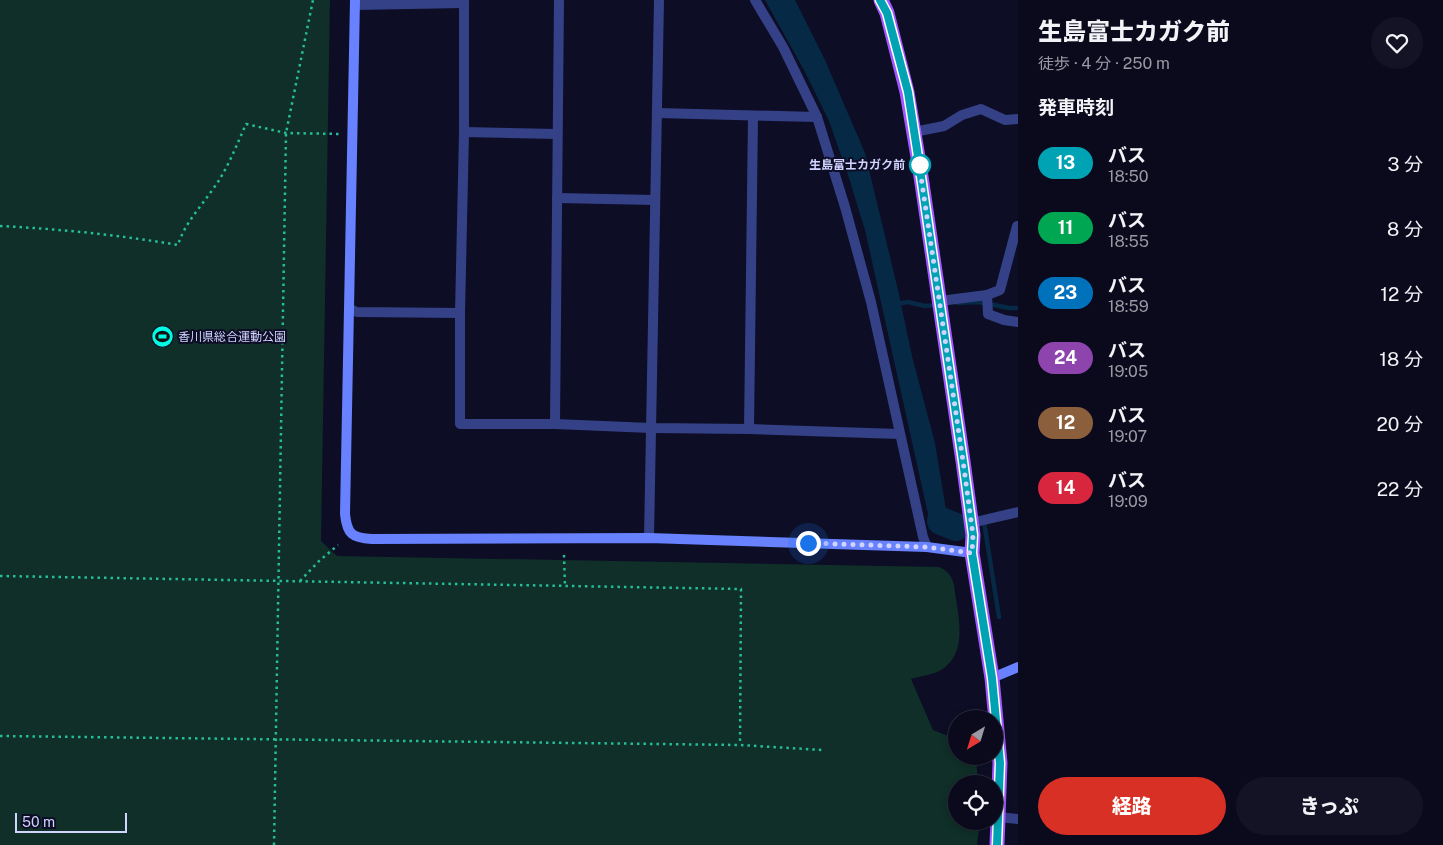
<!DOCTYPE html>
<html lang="ja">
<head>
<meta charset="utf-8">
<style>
	body { margin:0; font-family:"Public Sans","Noto Sans JP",sans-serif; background:#131325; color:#f1f3f6; height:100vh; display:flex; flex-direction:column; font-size:19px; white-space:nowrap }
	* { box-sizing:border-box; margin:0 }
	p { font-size:16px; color:#999aa3 }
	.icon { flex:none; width:28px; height:28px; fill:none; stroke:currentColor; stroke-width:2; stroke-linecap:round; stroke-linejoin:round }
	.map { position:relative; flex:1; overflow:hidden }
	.details { display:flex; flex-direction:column; background:#0a0a1c; width:425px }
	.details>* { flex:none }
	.badge { padding:0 10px; border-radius:16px; font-size:18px; line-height:32px }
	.needle { width:32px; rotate:218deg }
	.controls { position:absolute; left:948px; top:710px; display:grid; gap:10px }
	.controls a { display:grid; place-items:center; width:55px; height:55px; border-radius:50%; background:#0a0a1c; box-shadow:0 2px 8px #0003,0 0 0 1px #2a2b3b; font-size:25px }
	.scale { position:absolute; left:15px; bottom:12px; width:112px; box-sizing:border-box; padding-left:5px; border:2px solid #d0d4ff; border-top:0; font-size:14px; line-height:18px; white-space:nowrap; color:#d0d4ff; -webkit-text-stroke:4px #0d0d25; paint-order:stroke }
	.you { position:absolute; width:25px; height:25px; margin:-12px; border:4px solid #fff; border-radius:50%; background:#1a73e8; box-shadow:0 0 0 8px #1a73e833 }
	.map>.badge { position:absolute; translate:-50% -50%; box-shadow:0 0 0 2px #fff }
	h2 { padding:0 20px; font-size:19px; line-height:45px }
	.round { display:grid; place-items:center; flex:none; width:52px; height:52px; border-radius:26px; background:#131325 }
	.overview { display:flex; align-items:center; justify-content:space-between; height:85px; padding:0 20px }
	h1 { font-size:24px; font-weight:800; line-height:38px }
	.action { display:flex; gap:10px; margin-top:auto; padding:10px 20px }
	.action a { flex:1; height:58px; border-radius:30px; background:#d93025; color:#fff; font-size:20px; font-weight:800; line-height:58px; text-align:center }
	.action a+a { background:#131325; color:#f1f3f6 }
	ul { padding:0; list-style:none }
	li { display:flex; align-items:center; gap:15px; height:65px; padding:0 20px }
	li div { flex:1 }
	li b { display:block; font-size:19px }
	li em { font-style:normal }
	li .badge { min-width:55px; font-weight:700; text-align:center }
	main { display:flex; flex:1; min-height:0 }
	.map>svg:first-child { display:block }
</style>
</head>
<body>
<main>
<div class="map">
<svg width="1018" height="845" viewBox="0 0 1018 845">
	<rect width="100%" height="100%" fill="#0d0d25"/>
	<path fill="#0f2f28" d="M0 0H330L321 541 337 556 939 567C948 571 952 576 954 585 957 612 970 652 941 670 933 675 920 676 911 679L933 730 956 739V756H976L978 784H956V821H980L977 845H0Z"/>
	<polygon fill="#062945" points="765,0 795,0 825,60 865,153 898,290 912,356 935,443 949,528 932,532 865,230 849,178 829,121 804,70"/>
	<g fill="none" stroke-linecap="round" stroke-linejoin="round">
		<g stroke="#062945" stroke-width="4.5">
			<polyline points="957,303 979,302 1009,308 1018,308"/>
			<polyline points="896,304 908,302 925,306 937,305"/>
			<polyline points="984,522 999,617"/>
		</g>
		<polyline stroke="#062945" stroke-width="28" points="941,521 956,527"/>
		<g stroke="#25be98" stroke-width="2.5" stroke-dasharray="2.5 4" stroke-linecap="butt">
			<path d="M0 226C60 229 119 235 178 245 185 221 208 199 221 177 231 160 238 142 246 124L286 133 339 134"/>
			<polyline points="564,555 565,586"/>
			<polyline points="0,576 741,589 740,745"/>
			<polyline points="300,581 318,562 338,545"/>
			<polyline points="0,736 740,745 822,750"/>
			<polyline points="274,845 286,133 313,0"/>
		</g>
		<g stroke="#344187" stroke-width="10">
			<polyline points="464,0 464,132 460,313 460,424 555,424 651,428 749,429 899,434"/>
			<polyline points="755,0 783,47 817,117 845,207 871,302 923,537 927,547"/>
			<polyline points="355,5 464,3"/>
			<polyline points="657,113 817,117"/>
			<polyline points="464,132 557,134"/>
			<polyline points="914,132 944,126 962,115 981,109 1005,120 1018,119"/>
			<polyline points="557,198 655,200"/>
			<polyline points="987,295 988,314 1004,320 1018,322"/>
			<polyline points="940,301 987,295 1000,290 1017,226"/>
			<polyline points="350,309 357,312 460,313"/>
			<polyline points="555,424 559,0"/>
			<polyline points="749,429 753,116"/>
			<polyline points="971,523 1018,512"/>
			<polyline points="649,538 659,0"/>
			<polyline points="998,817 1018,819"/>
		</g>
		<g stroke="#6781ff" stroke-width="10">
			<path d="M355 0 345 514C347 534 352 538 372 539L649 538 927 547 972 553"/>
			<polyline points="992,678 1018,667"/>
		</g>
		<polyline stroke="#a057ff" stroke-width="15" points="881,0 887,13 907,92 919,163 963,461 973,535 972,553 992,678 1000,763 997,845"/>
	</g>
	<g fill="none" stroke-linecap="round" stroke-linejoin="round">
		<defs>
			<polyline id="line" points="880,0 887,13 908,92 919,163 963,461 973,535 972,553 992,678 1000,763 997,845"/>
		</defs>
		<use href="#line" stroke="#fff" stroke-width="11"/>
		<use href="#line" stroke="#00a3b4" stroke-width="8"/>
		<polyline stroke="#d0d4ff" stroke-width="5" stroke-dasharray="0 9" points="808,543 927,547 972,553 973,535 963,461 919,163 920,165"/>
	</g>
	<defs>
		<symbol id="stadium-disc" viewBox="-11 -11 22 22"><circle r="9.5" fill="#00fbe4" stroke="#0d0d25"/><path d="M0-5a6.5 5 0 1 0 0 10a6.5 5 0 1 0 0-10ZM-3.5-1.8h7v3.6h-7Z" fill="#111"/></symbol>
	</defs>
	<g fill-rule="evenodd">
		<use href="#stadium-disc" x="150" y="324" width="25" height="25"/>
	</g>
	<circle fill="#fff" stroke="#00a3b4" stroke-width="2.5" cx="920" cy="165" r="10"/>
	<g text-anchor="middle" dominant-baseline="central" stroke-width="4" stroke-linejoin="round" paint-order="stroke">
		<g font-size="12" font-weight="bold" fill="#d0d4ff" stroke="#0d0d25" text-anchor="end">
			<text x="905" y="165">生島富士カガク前</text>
		</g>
		<g font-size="12" fill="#d0d4ff" stroke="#0d0d25" text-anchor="start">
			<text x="178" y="337">香川県総合運動公園</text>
		</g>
	</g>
</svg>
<div class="controls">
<a><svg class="needle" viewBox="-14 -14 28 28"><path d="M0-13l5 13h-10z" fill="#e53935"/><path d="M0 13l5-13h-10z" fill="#999aa3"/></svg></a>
<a><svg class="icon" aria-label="locate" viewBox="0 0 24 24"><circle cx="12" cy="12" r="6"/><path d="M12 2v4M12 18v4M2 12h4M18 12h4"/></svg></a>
</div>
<div class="scale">50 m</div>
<div class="you" style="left:808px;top:543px"></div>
</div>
<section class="details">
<div class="overview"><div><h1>生島富士カガク前</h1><p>徒歩 · 4 分 · 250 m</p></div><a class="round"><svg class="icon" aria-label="heart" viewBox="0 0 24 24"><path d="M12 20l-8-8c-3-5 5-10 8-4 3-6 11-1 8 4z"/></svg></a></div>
<h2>発車時刻</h2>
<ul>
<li><span class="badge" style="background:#00a3b4;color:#fff">13</span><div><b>バス</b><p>18:50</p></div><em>3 分</em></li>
<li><span class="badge" style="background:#00a651;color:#fff">11</span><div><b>バス</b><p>18:55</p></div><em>8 分</em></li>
<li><span class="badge" style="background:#0072bc;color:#fff">23</span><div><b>バス</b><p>18:59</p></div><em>12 分</em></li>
<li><span class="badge" style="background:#8e44ad;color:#fff">24</span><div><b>バス</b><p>19:05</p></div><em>18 分</em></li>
<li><span class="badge" style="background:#8b5e3c;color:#fff">12</span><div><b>バス</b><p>19:07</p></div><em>20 分</em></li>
<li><span class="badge" style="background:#d7263d;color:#fff">14</span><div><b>バス</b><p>19:09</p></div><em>22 分</em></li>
</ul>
<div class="action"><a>経路</a><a>きっぷ</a></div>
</section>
</main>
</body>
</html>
